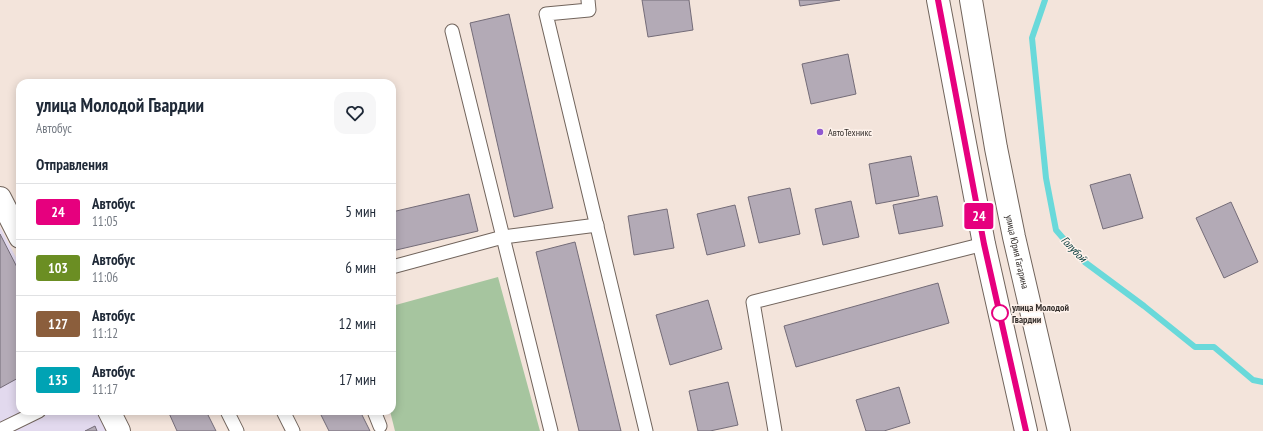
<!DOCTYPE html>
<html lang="ru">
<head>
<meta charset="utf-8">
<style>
	body { margin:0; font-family:"PT Sans Narrow",sans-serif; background:#f6f6f7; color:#1f2937; height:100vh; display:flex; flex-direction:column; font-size:15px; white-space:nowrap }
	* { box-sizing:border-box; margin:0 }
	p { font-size:13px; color:#747a83 }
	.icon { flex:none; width:22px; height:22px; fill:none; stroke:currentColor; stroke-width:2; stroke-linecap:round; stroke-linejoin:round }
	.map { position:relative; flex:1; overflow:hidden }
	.sheet { position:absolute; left:16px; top:79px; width:380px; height:336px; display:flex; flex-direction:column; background:#fff; border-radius:12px; box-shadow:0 2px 10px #0003 }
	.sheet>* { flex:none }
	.badge { padding:0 8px; border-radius:3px; font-size:14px; line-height:26px }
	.map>.badge { position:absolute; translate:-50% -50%; box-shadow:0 0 0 2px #fff }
	h2 { padding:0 20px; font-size:15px; line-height:36px }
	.round { display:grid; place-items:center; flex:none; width:42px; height:42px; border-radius:12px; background:#f6f6f7 }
	.overview { display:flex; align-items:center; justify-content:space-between; height:68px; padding:0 20px }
	h1 { font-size:19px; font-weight:700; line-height:30px }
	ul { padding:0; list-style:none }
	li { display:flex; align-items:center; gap:12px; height:56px; padding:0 20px; border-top:1px solid #e0e1e3 }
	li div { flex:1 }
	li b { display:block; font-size:15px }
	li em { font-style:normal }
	li .badge { min-width:44px; font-weight:700; text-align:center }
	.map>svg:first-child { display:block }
</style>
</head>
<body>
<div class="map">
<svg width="1263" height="431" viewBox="0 0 1263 431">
	<rect width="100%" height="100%" fill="#f3e4db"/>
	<polygon fill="#e2d9ee" points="0,227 20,265 20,411 97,411 107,431 0,431"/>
	<polygon fill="#a6c59f" points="498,277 540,431 395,431 390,411 392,411 392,306"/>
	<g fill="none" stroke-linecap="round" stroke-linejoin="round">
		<polyline stroke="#69d9da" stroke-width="6" points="1045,0 1032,38 1046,178 1056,230 1082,260 1144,306 1195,347 1214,347 1253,380 1263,382"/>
	</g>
	<g fill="#b3aab6" stroke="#746c78">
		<polygon points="642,0 689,0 693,30 648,37"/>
		<polygon points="799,0 840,0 800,6"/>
		<polygon points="509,14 553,208 514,217 470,23"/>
		<polygon points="848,54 856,94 811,104 802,64"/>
		<polygon points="911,156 919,196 876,204 869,164"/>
		<polygon points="1130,174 1143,218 1103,229 1090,185"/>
		<polygon points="790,188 800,234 759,243 748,197"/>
		<polygon points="469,194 478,231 392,251 392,212"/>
		<polygon points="937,196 943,226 899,234 893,205"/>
		<polygon points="851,201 859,237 823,245 815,209"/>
		<polygon points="1231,202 1258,262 1224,278 1196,218"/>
		<polygon points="735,205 745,246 707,255 697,214"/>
		<polygon points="667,209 674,248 634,255 628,216"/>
		<polygon points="0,234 20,273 20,377 0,388"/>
		<polygon points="575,242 621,431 579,431 536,252"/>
		<polygon points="938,283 949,323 796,367 784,326"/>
		<polygon points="708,300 722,349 670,365 656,315"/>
		<polygon points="728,382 738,425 710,431 698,431 689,391"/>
		<polygon points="899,387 910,423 884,431 866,431 856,400"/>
		<polygon points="168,411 206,411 216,431 177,431"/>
		<polygon points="319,411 360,411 370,431 329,431"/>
		<polygon points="95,426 97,431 85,431"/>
	</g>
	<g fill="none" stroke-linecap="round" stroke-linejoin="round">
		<defs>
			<g id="service">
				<polyline points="588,0 589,10 546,14 646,431"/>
				<polyline points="452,31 551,431"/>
				<polyline points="392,267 503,237 597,225"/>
				<polyline points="227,411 237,431"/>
				<polyline points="283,411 293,431"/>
				<polyline points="374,411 380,426"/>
				<polyline points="0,430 39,411"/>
				<polyline points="775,431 753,302 984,244"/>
			</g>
			<g id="minor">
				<polyline points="0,198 20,237"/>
				<polyline points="109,411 119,431"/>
			</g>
			<g id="primary">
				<polyline points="938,0 984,244 1026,431"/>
				<path id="s1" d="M971 0 996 148 1014 237 1059 431"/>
			</g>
		</defs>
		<use href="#service" stroke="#71645c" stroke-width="15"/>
		<use href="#minor" stroke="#71645c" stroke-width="24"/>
		<use href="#primary" stroke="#71645c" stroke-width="24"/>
		<use href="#service" stroke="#fff" stroke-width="13"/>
		<use href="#minor" stroke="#fff" stroke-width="22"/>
		<use href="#primary" stroke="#fff" stroke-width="22"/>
	</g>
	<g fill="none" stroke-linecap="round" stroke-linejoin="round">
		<defs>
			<polyline id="line" points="938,0 984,244 1026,431"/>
		</defs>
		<use href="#line" stroke="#fff" stroke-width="9"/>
		<use href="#line" stroke="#e6007e" stroke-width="6"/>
	</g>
	<circle fill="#8f58d0" stroke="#fef2eb" stroke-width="1.5" cx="820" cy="132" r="4"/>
	<circle fill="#fff" stroke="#e6007e" stroke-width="2" cx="1000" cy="313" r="8"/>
	<g text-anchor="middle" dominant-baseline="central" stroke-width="3" stroke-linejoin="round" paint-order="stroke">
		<g font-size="10" fill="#352f2c" stroke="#fef2eb" text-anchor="start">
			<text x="828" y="132">АвтоТехникс</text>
		</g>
		<g font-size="10" fill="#352f2c" stroke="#fef2eb">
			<text stroke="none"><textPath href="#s1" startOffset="256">улица Юрия Гагарина</textPath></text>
		</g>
		<g font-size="10" font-weight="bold" fill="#352f2c" stroke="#fef2eb" text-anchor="start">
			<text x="1012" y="307">улица Молодой<tspan x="1012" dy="12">Гвардии</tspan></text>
		</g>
		<g font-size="11" font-style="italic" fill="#003738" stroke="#fef2eb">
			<text transform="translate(1074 249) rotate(46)">Голубой</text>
		</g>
	</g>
</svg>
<b class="badge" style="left:979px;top:216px;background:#e6007e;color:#fff">24</b>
<section class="sheet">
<div class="overview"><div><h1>улица Молодой Гвардии</h1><p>Автобус</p></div><a class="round"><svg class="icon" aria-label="heart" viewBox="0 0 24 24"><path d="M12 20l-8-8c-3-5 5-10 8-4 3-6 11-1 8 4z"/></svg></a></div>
<h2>Отправления</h2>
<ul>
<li><span class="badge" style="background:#e6007e;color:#fff">24</span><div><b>Автобус</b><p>11:05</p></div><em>5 мин</em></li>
<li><span class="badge" style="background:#6b8e23;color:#fff">103</span><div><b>Автобус</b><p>11:06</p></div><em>6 мин</em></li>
<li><span class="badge" style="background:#8b5e3c;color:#fff">127</span><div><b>Автобус</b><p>11:12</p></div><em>12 мин</em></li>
<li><span class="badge" style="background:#00a3b4;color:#fff">135</span><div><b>Автобус</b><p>11:17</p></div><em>17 мин</em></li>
</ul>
</section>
</div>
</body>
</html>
